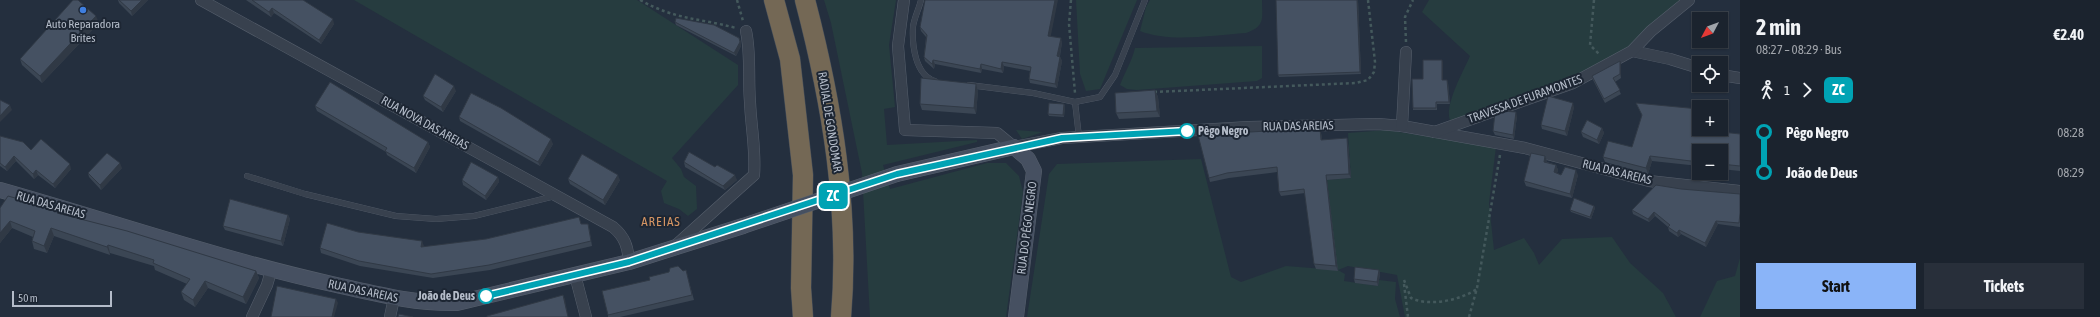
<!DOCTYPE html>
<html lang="en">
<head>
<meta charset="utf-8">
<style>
	body { margin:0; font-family:"Asap Condensed",sans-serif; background:#282f3a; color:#f1f3f6; height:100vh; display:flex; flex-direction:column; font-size:15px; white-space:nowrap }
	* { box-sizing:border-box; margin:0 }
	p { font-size:13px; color:#a0a4aa }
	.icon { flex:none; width:22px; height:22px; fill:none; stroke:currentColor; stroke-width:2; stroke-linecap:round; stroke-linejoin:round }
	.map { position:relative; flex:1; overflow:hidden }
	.panel { display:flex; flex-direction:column; background:#1b232e; width:360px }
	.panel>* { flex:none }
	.badge { padding:0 8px; border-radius:6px; font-size:14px; line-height:26px }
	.needle { width:26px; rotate:229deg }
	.tools { position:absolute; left:1692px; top:12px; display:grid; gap:8px }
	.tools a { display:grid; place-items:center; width:36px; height:36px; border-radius:0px; background:#1b232e; box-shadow:0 1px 3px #0004,0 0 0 1px #39404a; font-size:20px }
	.scale { position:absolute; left:12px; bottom:10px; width:100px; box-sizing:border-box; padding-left:4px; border:2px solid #b4bcc9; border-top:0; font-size:11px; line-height:14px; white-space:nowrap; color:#b4bcc9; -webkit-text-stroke:3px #1d2633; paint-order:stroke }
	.map>.badge { position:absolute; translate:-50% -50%; box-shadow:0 0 0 2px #fff }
	.legs { display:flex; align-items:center; gap:6px; height:44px; padding:0 16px; font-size:13px }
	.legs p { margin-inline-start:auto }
	.summary { display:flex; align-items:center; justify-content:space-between; height:68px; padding:0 16px }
	h1 { font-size:22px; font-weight:700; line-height:30px }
	.action { display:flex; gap:8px; margin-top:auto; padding:8px 16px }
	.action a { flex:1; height:46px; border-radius:0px; background:#8ab4f8; color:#111; font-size:16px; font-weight:700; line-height:46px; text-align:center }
	.action a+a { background:#282f3a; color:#f1f3f6 }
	ul { padding:0 16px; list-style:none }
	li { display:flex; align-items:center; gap:14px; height:40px; font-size:15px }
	li i { display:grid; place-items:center; width:6px; height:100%; margin:0 5px; background:currentColor }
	li i::after { content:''; width:10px; height:10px; margin:-5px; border:3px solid; border-radius:50%; background:#1b232e }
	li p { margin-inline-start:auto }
	li:first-child i { background:linear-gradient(#0000 50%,currentColor 0) }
	li:last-child i { background:linear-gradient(currentColor 50%,#0000 0) }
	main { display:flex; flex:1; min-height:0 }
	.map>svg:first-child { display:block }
</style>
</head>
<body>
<main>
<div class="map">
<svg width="1740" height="317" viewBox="0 0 1740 317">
	<rect width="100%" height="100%" fill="#242f3e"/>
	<g fill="#263c3f">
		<polygon points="354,0 637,0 738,65 738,85 672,158 681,169 684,177 696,186 697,209 688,216 679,209 664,203 661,191 667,181"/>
		<polygon points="824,0 896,0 889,45 895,107 884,109 887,145 977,140 977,142 883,165 890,189 987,163 1006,163 1019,176 1023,192 1006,317 870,317 862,173 831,23"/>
		<polygon points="1076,0 1137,0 1100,89 1086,91 1080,74"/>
		<path d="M1150 0H1262C1262 18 1266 26 1246 33 1214 35 1170 43 1140 31L1146 7Z"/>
		<path d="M1429 0H1685C1668 15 1648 36 1629 48 1574 81 1512 101 1451 122 1442 109 1464 70 1470 56L1422 12Z"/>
		<path d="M1262 46V78L1257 81 1137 90 1127 89 1120 85C1125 72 1132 61 1135 48Z"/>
		<polygon points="1016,130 1043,132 1022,139"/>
		<polygon points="1386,130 1496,147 1489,203 1494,250 1524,238 1534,253 1539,265 1562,239 1612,237 1630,263 1663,293 1676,317 1405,317 1397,275 1348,266 1338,270 1345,274 1344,281 1378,286 1379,280 1396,282 1395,299 1400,317 1027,317 1049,174 1057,164 1201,159 1231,277 1241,282 1286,266 1337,270 1327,180 1351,178 1348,133"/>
		<polygon points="1740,258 1740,317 1700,317 1717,281 1735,276"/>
	</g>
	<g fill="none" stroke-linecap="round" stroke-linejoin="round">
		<defs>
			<g id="lane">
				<path d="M921 0C919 9 914 18 913 27 912 45 915 75 935 81"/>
				<polyline points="969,85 1033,93 1075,102"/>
				<polyline points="1079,137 1075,102 1100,97 1115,75 1145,0"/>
				<polyline points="247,176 305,194 396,216 436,219 474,216 555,196"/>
			</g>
			<g id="street">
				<path d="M201 0 613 227C625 237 628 247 629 262"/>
				<polyline points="904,0 898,46 905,130 997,133 1014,147 1062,138 1249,127 1378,124 1402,126 1525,148 1649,181 1740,191"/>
				<polyline points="1632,51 1670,59 1699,68"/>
				<polyline points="1721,75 1740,78"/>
				<polyline points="1402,126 1406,52"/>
				<polyline points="1435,132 1573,83 1632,51 1651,31 1689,0"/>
				<path d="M676 245 754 175C756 150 751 127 750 102 748 78 751 54 746 31"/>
				<polyline points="575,275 586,317"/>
				<polyline points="252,317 267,285 271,271"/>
				<polyline points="390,317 394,298"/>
			</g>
			<g id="secondary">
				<polyline points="897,174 1014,147 1028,159 1034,171 1016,317"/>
				<path d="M0 190C110 221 220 259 332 284 373 293 413 304 457 303L629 262 743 226"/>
			</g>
			<g id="highway">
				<polyline points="774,0 790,59 803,175 801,288 803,317"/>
				<path d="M805 0C832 103 850 210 841 317"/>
			</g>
		</defs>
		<use href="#lane" stroke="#565f6c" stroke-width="6"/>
		<use href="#street" stroke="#565f6c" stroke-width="12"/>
		<use href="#secondary" stroke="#565f6c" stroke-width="16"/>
		<use href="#highway" stroke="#434c59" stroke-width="21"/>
		<g stroke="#44595c" stroke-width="2.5" stroke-dasharray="3 3" stroke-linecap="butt">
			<path d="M640 0C676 20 699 18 736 28"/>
			<polyline points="737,0 743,21"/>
			<polyline points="1071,0 1069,24 1075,93"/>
			<polyline points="1594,0 1590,45 1600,55"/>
			<polyline points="1406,42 1405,17 1413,0"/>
			<polyline points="1154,92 1356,83 1368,80 1374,72 1375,62 1368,0"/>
			<path d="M1404 280 1411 298C1430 307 1460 300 1477 289"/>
			<polyline points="1404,284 1408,317"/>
			<polyline points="1469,317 1477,288 1500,155"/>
		</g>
		<use href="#lane" stroke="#38414e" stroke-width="5.5"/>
		<use href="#street" stroke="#38414e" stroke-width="11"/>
		<use href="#secondary" stroke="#465061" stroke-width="15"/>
		<use href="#highway" stroke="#746855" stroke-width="20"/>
		<defs>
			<polyline id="secondary-bridge" points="743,226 897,174"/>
		</defs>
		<use href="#secondary-bridge" stroke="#565f6c" stroke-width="16" stroke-linecap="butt"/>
		<use href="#secondary-bridge" stroke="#465061" stroke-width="15"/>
	</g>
	<g fill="#3b4654">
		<polygon points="118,0 148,0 132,16 119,3"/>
		<polygon points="246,0 303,0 334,24 321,44 274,13 271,17"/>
		<polygon points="1358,0 1361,74 1279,77 1278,75"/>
		<polygon points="675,22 741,41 741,46 736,56 676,25"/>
		<polygon points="99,23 42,83 22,65 20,59"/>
		<polygon points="920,27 1051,36 1062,42 1060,56 1060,57 1062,61 1057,88 1030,83 1029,79 1030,71 1004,66 1003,73 982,69 981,73 935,64 934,69 925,61 924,57 926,37 921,31"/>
		<polygon points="1620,61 1621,65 1621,78 1615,82 1621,94 1605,103 1593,80 1592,76"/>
		<polygon points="1443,62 1443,80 1448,83 1450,104 1437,104 1437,110 1413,110 1413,108"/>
		<polygon points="976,84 978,91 976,114 922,110 920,104"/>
		<polygon points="1155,90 1158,97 1160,117 1119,119 1116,113"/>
		<polygon points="456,91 443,112 425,100 423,96"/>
		<polygon points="1636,103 1699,129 1714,129 1714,131 1740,134 1740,171 1721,169 1721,151 1699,151 1699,166 1652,161 1648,174 1605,162 1603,157 1632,147 1642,115"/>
		<polygon points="1064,104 1065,106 1064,117 1049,116 1048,114"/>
		<polygon points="315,106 428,142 430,147 416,173 387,155 386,152 317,111"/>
		<polygon points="1574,107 1567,136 1542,129 1541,125"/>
		<polygon points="1517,116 1514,139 1495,135 1493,131"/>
		<polygon points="459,117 553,144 540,166 460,121"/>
		<polygon points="1602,128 1604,133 1599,144 1583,137 1581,132"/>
		<polygon points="1321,133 1322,140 1348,143 1351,178 1327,180 1338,271 1316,269 1314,264 1305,193 1281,196 1279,192 1277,172 1229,178 1210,182 1209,178"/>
		<polygon points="0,136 31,150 71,169 55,188 38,175 34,179 16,161 7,171 0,166"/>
		<polygon points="1545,156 1547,161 1547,162 1556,165 1558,170 1557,173 1561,175 1578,175 1572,198 1526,186 1524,181"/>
		<polygon points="684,162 737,180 725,190 685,167"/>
		<polygon points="122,168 101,190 89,177 88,173"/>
		<polygon points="498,177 499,182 486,200 463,185 462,180"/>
		<polygon points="568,179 620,180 605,205 570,184"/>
		<polygon points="1681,189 1740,194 1740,227 1718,224 1706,247 1681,234 1678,237 1669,231 1668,227 1655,216 1649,222 1633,214 1632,210"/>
		<polygon points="1594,206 1595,208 1591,219 1571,212 1570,210"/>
		<polygon points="0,208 58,210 59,213 256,271 259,278 246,304 208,288 195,307 184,300 181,292 187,284 155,270 154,266 110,253 110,255 54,236 47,253 34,249 32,241 33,237 12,228 0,243"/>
		<polygon points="288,215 290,219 283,246 225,230 223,226"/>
		<polygon points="581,224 588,224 589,228 592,246 490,270 433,278 360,266 321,253 320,248 424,246 424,247 486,239"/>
		<polygon points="1379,270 1380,274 1378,286 1355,283 1354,279"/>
		<polygon points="687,275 694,300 620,317 608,317 608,315"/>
	</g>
	<g fill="#303945">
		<polygon points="142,0 148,0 132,16 131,11"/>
		<polygon points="1055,0 1058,0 1050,40 1048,36"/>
		<polygon points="1357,0 1358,0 1361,74 1360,72"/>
		<polygon points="272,8 274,13 271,17 269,12"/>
		<polygon points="96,16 99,23 42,83 40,76"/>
		<polygon points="333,19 334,24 321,44 319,40"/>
		<polygon points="739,38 741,41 741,46 736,56 734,53"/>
		<polygon points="1061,38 1062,42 1059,60 1057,56"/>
		<polygon points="1060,57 1062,61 1057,88 1055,84"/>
		<polygon points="933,60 935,64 934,69 932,64"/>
		<polygon points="1442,60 1443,62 1443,83 1442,80"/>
		<polygon points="1620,61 1621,65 1621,78 1620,74"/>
		<polygon points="1002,62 1004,66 1003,73 1001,69"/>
		<polygon points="981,64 982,69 981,73 980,69"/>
		<polygon points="1447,80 1448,83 1450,104 1449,102"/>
		<polygon points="976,84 978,91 976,114 974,108"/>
		<polygon points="454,86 456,91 443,112 441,107"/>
		<polygon points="1155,90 1158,97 1160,117 1157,111"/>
		<polygon points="1573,103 1574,107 1567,136 1565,131"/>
		<polygon points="1064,104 1065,106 1064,117 1063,115"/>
		<polygon points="10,105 12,110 0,122 0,116"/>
		<polygon points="1516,112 1517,116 1514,139 1513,135"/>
		<polygon points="1320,128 1321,133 1323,144 1321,140"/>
		<polygon points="1602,128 1604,133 1599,144 1597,140"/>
		<polygon points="1347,138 1348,143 1351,178 1349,174"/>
		<polygon points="551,139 553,144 540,166 538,162"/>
		<polygon points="428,142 430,147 416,173 414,168"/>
		<polygon points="14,156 16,161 7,171 5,167"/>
		<polygon points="1545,156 1547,161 1546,166 1544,162"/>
		<polygon points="1650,156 1652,161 1648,174 1646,168"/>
		<polygon points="120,163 122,168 101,190 100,185"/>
		<polygon points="70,164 71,169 55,188 53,184"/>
		<polygon points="1556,165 1558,170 1556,177 1554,172"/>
		<polygon points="36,170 38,175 34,179 33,174"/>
		<polygon points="1576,170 1578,175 1572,198 1570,194"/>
		<polygon points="618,175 620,180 605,205 603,200"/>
		<polygon points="735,175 737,180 725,190 723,186"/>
		<polygon points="1326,175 1327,180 1338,271 1336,266"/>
		<polygon points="498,177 499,182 486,200 485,196"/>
		<polygon points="1594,206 1595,208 1591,219 1590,217"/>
		<polygon points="1654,212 1655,216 1649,222 1648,219"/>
		<polygon points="288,215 290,219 283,246 281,241"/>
		<polygon points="10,221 12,228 0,243 0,233"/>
		<polygon points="1716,221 1718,224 1706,247 1705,243"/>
		<polygon points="51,228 54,236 47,253 44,246"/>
		<polygon points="1679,230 1681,234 1678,237 1677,233"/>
		<polygon points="422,241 424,246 423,252 421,247"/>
		<polygon points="108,245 110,253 110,255 107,247"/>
		<polygon points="1379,270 1380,274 1378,286 1377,282"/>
		<polygon points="256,271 259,278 246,304 243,297"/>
		<polygon points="205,281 208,288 195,307 193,300"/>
		<polygon points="563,295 565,299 568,317"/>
		<polygon points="336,299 338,303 334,317 332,317"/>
	</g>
	<g fill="#455162" stroke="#303945">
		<polygon points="73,0 78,0 96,16 40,76 20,59"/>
		<polygon points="119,0 142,0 131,11"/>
		<polygon points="252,0 303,0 333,19 319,40 272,8 269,12"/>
		<polygon points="925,0 1055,0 1048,36 1061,38 1057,56 1060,57 1055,84 1029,79 1031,67 1002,62 1001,69 981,64 980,69 933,60 932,64 924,57 927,35 920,27"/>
		<polygon points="1276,0 1357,0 1360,72 1278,75"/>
		<polygon points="676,18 714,25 739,38 740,42 734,53 675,22"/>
		<polygon points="1423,60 1442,60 1442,80 1447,80 1449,102 1436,102 1436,108 1413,108 1412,79 1423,79"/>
		<polygon points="1620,61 1620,74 1613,78 1620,90 1604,99 1592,76"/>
		<polygon points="435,74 454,86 441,107 423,96"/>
		<polygon points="921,78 976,84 974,108 920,104"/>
		<polygon points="330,82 428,142 414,168 385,151 387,148 315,106"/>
		<polygon points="1155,90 1157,111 1116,113 1115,93"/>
		<polygon points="471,93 501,108 551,139 538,162 459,117"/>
		<polygon points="1548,96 1573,103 1565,131 1541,125"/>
		<polygon points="0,100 10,105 0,116"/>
		<polygon points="1049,103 1064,104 1063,115 1048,114"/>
		<polygon points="1636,103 1699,109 1699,129 1712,129 1712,131 1740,134 1740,166 1721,164 1721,151 1699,151 1699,162 1650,156 1646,168 1603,157 1608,141 1632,147 1642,115"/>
		<polygon points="1502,111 1516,112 1513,135 1493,131 1495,113"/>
		<polygon points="1587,120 1602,128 1597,140 1581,132"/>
		<polygon points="1320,128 1321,140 1347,138 1349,174 1326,175 1336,266 1314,264 1304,189 1279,192 1277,167 1227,173 1209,178 1198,135"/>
		<polygon points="0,136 23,142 31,150 41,139 70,164 53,184 36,170 33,174 14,156 5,167 0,163"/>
		<polygon points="689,152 715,167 717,165 735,175 723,186 684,162"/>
		<polygon points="107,153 120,163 100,185 88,173"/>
		<polygon points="1531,153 1545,156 1544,162 1556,165 1554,172 1561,175 1565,167 1576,170 1570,194 1524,181"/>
		<polygon points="582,154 618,175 603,200 568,179"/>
		<polygon points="471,162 498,177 485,196 462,180"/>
		<polygon points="1656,185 1681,189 1740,194 1740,213 1739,223 1716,221 1705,243 1679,230 1677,233 1668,227 1670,225 1654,212 1648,219 1632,210"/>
		<polygon points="8,196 58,210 57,213 127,231 256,271 243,297 205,281 193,300 181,292 190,279 153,263 154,260 108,245 107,247 51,228 44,246 32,241 35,231 10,221 0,233 0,208"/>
		<polygon points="1574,198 1594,206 1590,217 1570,210"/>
		<polygon points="230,199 288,215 281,241 223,226"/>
		<polygon points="579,217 581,224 588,224 591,241 489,265 431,274 359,261 320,248 327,223 358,232 422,241 421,247 486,239"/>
		<polygon points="678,266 683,271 686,270 692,295 608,315 602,291 650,280 649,277 669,272 670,268"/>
		<polygon points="1355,267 1379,270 1377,282 1354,279"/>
		<polygon points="277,286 336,299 332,317 271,317"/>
		<polygon points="563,295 568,317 487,317 487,316"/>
		<polygon points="399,314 413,317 398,317"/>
	</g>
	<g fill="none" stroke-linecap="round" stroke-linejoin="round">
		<defs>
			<polyline id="line-1" points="486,296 629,262 897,174 1062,138 1187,131"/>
		</defs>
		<use href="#line-1" stroke="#fff" stroke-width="9"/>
		<use href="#line-1" stroke="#00a3b4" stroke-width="6"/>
	</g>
	<circle fill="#3f7fe0" stroke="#1d2633" stroke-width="1.5" cx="83" cy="10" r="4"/>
	<g fill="#fff" stroke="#00a3b4" stroke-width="2">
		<circle cx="1187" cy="131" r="7"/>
		<circle cx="486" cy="296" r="7"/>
	</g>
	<g text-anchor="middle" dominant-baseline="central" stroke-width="4" stroke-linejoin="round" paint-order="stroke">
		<g font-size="12" fill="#b4bcc9" stroke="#1d2633">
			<text x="83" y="24">Auto Reparadora<tspan x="83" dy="14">Brites</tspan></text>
		</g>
		<g font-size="12" fill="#b4bcc9" stroke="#1d2633">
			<text transform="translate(1525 99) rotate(-20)">TRAVESSA DE FURAMONTES</text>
			<text transform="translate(830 122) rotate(81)">RADIAL DE GONDOMAR</text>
			<text transform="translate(425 123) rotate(29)">RUA NOVA DAS AREIAS</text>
			<text transform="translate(1298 126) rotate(-1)">RUA DAS AREIAS</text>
			<text transform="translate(1617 172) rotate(14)">RUA DAS AREIAS</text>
			<text transform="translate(51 205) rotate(16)">RUA DAS AREIAS</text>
			<text transform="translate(1027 228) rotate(-83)">RUA DO PÊGO NEGRO</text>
			<text transform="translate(363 291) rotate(12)">RUA DAS AREIAS</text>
		</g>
		<g font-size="12" font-weight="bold" fill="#b4bcc9" stroke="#1d2633" text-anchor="start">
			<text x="1198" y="131">Pêgo Negro</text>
			<text x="475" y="296" text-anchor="end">João de Deus</text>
		</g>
		<g font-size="13" letter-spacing="1" fill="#d59563" stroke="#1d2633">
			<text x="661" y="221">AREIAS</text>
		</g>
	</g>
</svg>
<div class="tools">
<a><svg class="needle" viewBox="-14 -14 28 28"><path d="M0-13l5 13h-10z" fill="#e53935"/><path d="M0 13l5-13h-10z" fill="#a0a4aa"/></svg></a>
<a><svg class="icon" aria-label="locate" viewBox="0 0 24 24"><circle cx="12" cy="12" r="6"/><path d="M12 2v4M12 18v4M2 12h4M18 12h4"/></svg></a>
<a>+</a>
<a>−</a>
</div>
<div class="scale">50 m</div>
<b class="badge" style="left:833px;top:196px;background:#00a3b4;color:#fff">ZC</b>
</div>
<section class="panel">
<div class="summary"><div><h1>2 min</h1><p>08:27 – 08:29 · Bus</p></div><b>€2.40</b></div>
<div class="legs"><svg class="icon" aria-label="walk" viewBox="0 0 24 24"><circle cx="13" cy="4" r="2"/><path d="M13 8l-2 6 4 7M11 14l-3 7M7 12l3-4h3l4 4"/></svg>1<svg class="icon" aria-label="forward" viewBox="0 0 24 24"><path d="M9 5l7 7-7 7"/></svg><b class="badge" style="background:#00a3b4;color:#fff">ZC</b></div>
<ul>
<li><i style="color:#00a3b4"></i><b>Pêgo Negro</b><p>08:28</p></li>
<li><i style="color:#00a3b4"></i><b>João de Deus</b><p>08:29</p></li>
</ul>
<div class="action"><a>Start</a><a>Tickets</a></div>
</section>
</main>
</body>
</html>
